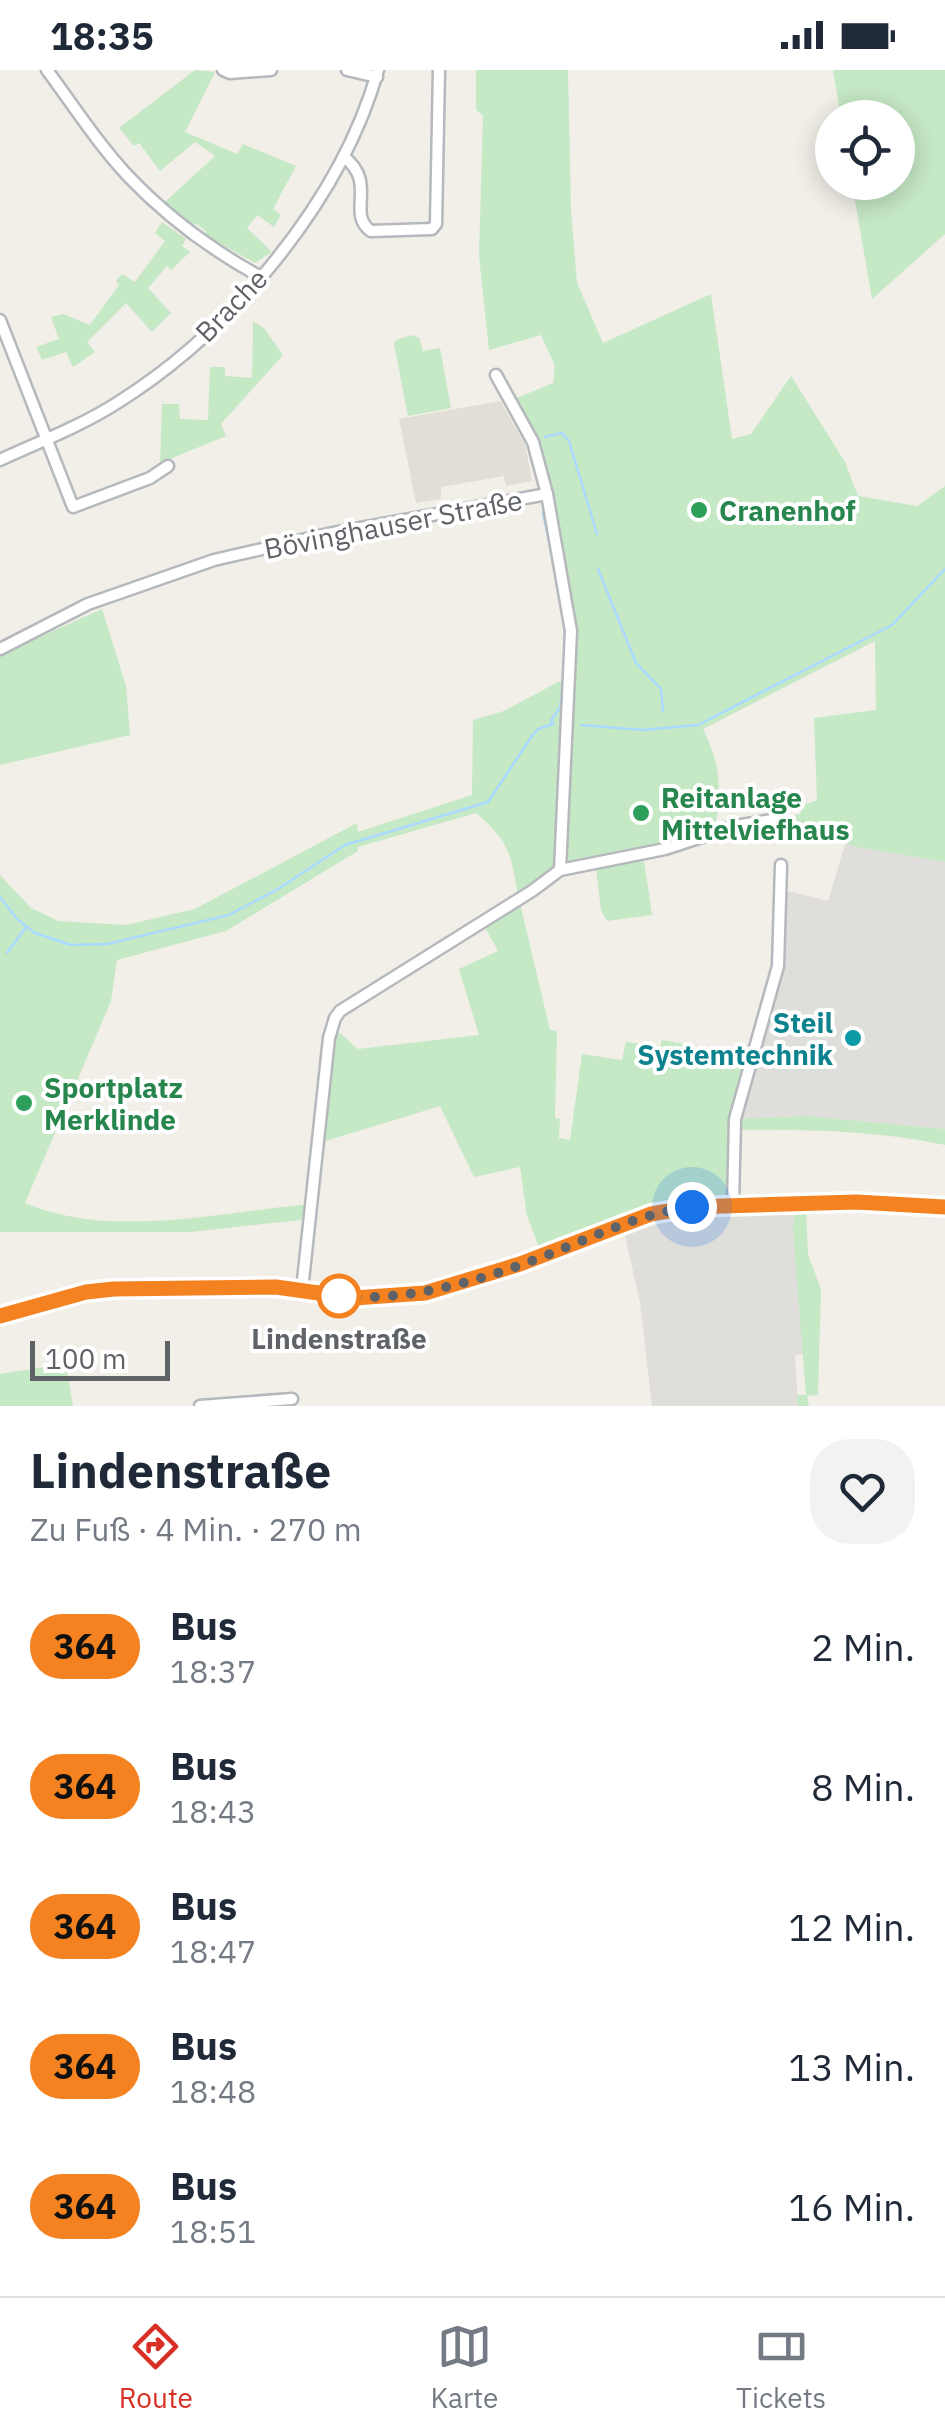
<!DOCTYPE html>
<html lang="de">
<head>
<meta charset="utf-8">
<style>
	body { margin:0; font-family:"IBM Plex Sans",sans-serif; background:#f2f2f3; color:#1f2937; height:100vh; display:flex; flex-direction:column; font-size:38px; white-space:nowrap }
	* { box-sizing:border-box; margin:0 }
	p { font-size:32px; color:#747a83 }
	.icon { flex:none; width:55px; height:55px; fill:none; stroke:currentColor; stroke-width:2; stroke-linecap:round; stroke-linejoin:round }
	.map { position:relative; height:1336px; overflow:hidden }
	.details { display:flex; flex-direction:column; background:#fff; flex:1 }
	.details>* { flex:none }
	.badge { padding:0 20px; border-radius:32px; font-size:35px; line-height:65px }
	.buttons { position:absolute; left:815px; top:30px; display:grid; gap:20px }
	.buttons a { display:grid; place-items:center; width:100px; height:100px; border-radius:50%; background:#fff; box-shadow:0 5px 25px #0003; font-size:50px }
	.scale { position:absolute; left:30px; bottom:25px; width:140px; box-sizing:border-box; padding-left:10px; border:5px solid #5f6368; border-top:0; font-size:28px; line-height:35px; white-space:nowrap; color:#5f6368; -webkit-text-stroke:8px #fff; paint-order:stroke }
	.you { position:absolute; width:50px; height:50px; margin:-25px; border:8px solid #fff; border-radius:50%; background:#1a73e8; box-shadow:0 0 0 15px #1a73e833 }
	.map>.badge { position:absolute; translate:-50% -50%; box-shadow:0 0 0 5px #fff }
	.round { display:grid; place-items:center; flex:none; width:105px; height:105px; border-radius:40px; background:#f2f2f3 }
	.headline { display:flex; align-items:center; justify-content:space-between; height:170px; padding:0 30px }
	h1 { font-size:48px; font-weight:700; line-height:75px }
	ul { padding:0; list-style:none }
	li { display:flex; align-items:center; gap:30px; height:140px; padding:0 30px }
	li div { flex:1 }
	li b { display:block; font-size:38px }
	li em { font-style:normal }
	li .badge { min-width:110px; font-weight:700; text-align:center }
	.status { display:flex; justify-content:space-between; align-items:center; height:70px; padding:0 50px; background:#fff; direction:ltr }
	.status svg { height:28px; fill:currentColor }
	.dock { display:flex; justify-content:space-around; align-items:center; height:140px; border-top:2px solid #e0e1e3; background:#fff; font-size:28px; color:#747a83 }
	.dock a { display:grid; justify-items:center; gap:5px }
	.dock .current { color:#d93025 }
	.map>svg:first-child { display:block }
</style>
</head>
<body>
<div class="status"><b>18:35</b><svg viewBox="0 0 49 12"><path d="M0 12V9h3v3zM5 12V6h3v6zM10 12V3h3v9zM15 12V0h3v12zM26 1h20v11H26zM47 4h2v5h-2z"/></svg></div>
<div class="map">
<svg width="945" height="1336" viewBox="0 0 945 1336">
	<rect width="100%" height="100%" fill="#f1efe8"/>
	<g fill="#e0deda">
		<polygon points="846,771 857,777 945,792 945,1059 806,1046 735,1049 778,896 780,819 828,831"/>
		<polygon points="737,1141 794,1141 803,1284 795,1285 798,1336 652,1336 640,1233 624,1161 693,1144"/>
	</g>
	<polygon fill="#e1ded6" points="500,331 525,374 532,411 506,416 504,406 441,417 441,429 416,433 399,349"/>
	<g fill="#c5e8c5">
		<polygon points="195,0 215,2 185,62 237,84 243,74 296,96 273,139 281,145 274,157 257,145 247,158 272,182 255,193 205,165 206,161 195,153 193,156 165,132 215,86 195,72 160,101 139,73 134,76 119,58"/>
		<path d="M476 0H568L571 140 577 213 603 273 711 224 732 369 751 364 791 306 845 392 858 426 917 436 945 416V792L857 777 778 749 800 744 804 735 817 730 814 648 876 640 875 571 703 659C722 700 721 716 715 761L579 794 519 829 550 960 557 961 555 1048 560 1049 559 1068 570 1070 582 984 622 990 626 972 660 976 662 970 751 986 735 1049 806 1046 945 1059V1075C875 1060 803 1059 732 1060L731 1134 692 1136 542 1185 527 1146 520 1097 474 1107 440 1036 319 1073 332 956 358 979 479 965 459 899 498 881 482 852 519 829C510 784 512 774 476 743L358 777V781L226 861 117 890 111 931 25 1133C109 1169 213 1143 302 1135L311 1139 310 1149 190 1162H0V805L31 838 58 851 126 855 195 839 357 753 358 762 472 725 473 650 504 641 558 612 569 611 571 561 542 401 510 331 553 313 555 296 541 265 489 280 479 186 483 45 476 40Z"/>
		<polygon points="833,0 945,0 945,164 872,229 852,113 898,112 898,48 841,47"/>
		<polygon points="162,152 186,169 182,176 190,182 171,200 167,196 148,218 171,243 152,262 126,233 87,272 95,282 73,297 66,282 42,290 36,277 59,269 51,247 63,244 90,255 119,215 116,211 122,204 135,212 165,171 155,163"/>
		<polygon points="253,251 264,258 283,285 221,354 226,366 160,393 162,334 179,334 180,349 208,350 210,297 225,297 225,306 252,308"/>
		<polygon points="411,265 419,268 423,281 440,278 451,338 408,346 394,274 396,270"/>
		<polygon points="102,539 126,616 130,665 0,695 0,585"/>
		<polygon points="644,791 652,845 607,851 601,840 596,798"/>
		<polygon points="806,1138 808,1185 821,1219 818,1325 807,1326 809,1336 798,1336 797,1325 806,1325 793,1162 794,1141"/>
		<polygon points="66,1294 73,1336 0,1336 0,1304"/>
	</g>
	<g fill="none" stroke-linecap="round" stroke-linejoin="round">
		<g stroke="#aadaff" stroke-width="2.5">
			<polyline points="545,367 562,363 569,371 597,464"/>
			<polyline points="543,443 554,495"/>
			<polyline points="598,499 636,593 661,619 663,641"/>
			<polyline points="564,602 565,557"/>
			<polyline points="581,655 642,660 698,655 892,555 945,499"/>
			<polyline points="0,827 17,849 35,863 71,875 107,874 229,845 278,819 345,775 488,732 532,666 538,659 553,654 551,650 560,638 563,616"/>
			<polyline points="7,883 26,857"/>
		</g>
		<defs>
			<g id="minor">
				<path d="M47 0C73 35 98 74 128 106 167 147 210 179 259 206"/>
				<polyline points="223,0 230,3 271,0"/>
				<polyline points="347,0 377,7"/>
				<path d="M344 87C378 113 346 144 371 161L432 159 436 154 439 0"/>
				<polyline points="0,250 73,437 150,408 168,396"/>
				<polyline points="496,305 533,372 547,424 571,561 560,800"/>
				<path d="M0 390C39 372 81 356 117 333 232 261 341 131 378 0"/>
				<polyline points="0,579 88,534 214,490 328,464 547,424"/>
				<polyline points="733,1135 735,1049 778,896 781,795"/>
				<polyline points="302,1220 329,968 335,948 340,941 532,821 560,800 665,779 735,756 778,749"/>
				<polyline points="200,1336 292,1329"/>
			</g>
			<polyline id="tertiary" points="0,1246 86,1222 114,1219 276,1217 354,1228 425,1223 539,1188 651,1144 692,1137 855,1132 945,1137"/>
		</defs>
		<use href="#minor" stroke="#b5b8bc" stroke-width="15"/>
		<use href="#tertiary" stroke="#b5b8bc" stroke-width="18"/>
		<use href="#minor" stroke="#fff" stroke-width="10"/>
		<use href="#tertiary" stroke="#fff" stroke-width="12"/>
	</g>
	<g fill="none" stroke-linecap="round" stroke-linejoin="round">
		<defs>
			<polyline id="line" points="0,1246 86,1222 114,1219 276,1217 354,1228 425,1223 520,1194 651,1144 692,1137 856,1132 945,1137"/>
		</defs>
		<use href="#line" stroke="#fff" stroke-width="22"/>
		<use href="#line" stroke="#f58220" stroke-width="15"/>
		<path stroke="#5f6368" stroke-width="10" stroke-dasharray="0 18" d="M339 1226C412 1233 495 1207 567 1177 608 1160 648 1142 692 1137"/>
	</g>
	<g fill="#2e9e5b" stroke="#fff" stroke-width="4">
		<circle cx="699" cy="440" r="10"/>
		<circle cx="641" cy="743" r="10"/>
		<circle cx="24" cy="1033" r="10"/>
	</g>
	<circle fill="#0f9aa8" stroke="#fff" stroke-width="4" cx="853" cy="968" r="10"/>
	<circle fill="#fff" stroke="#f58220" stroke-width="5" cx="339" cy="1226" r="20"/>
	<g text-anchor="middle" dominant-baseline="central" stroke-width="8" stroke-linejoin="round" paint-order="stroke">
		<g font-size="28" fill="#5f6368" stroke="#fff">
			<text transform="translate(231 235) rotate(-46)">Brache</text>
			<text transform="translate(393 454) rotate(-11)">Bövinghauser Straße</text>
		</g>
		<g font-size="28" font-weight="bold" fill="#27864d" stroke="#fff" text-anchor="start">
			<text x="719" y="440">Cranenhof</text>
			<text x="661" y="727">Reitanlage<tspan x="661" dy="32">Mittelviefhaus</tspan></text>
			<text x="44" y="1017">Sportplatz<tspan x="44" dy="32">Merklinde</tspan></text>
		</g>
		<g font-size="28" font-weight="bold" fill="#0d838f" stroke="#fff" text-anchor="end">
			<text x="833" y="952">Steil<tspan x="833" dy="32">Systemtechnik</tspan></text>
		</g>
		<g font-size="28" font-weight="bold" fill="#5f6368" stroke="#fff">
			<text x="339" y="1268">Lindenstraße</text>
		</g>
	</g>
</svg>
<div class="buttons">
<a><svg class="icon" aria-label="locate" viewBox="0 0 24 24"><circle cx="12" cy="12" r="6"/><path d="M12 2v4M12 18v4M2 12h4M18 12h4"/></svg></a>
</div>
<div class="scale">100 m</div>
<div class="you" style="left:692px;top:1137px"></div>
</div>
<section class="details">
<div class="headline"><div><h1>Lindenstraße</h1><p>Zu Fuß · 4 Min. · 270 m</p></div><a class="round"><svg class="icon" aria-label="heart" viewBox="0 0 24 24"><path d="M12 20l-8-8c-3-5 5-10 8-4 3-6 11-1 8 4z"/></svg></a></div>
<ul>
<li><span class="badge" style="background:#f58220;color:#111">364</span><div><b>Bus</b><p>18:37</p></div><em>2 Min.</em></li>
<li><span class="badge" style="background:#f58220;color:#111">364</span><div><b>Bus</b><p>18:43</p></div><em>8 Min.</em></li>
<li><span class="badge" style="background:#f58220;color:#111">364</span><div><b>Bus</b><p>18:47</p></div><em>12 Min.</em></li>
<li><span class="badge" style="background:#f58220;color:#111">364</span><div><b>Bus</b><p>18:48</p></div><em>13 Min.</em></li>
<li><span class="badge" style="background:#f58220;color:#111">364</span><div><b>Bus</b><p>18:51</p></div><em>16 Min.</em></li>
</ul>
</section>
<nav class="dock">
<a class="current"><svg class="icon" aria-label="directions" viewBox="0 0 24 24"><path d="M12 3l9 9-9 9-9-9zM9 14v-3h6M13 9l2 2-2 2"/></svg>Route</a>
<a><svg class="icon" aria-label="map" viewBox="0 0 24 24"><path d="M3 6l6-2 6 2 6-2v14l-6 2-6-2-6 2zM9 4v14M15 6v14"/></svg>Karte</a>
<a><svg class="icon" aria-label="tickets" viewBox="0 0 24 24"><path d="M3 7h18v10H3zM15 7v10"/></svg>Tickets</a>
</nav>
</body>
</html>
